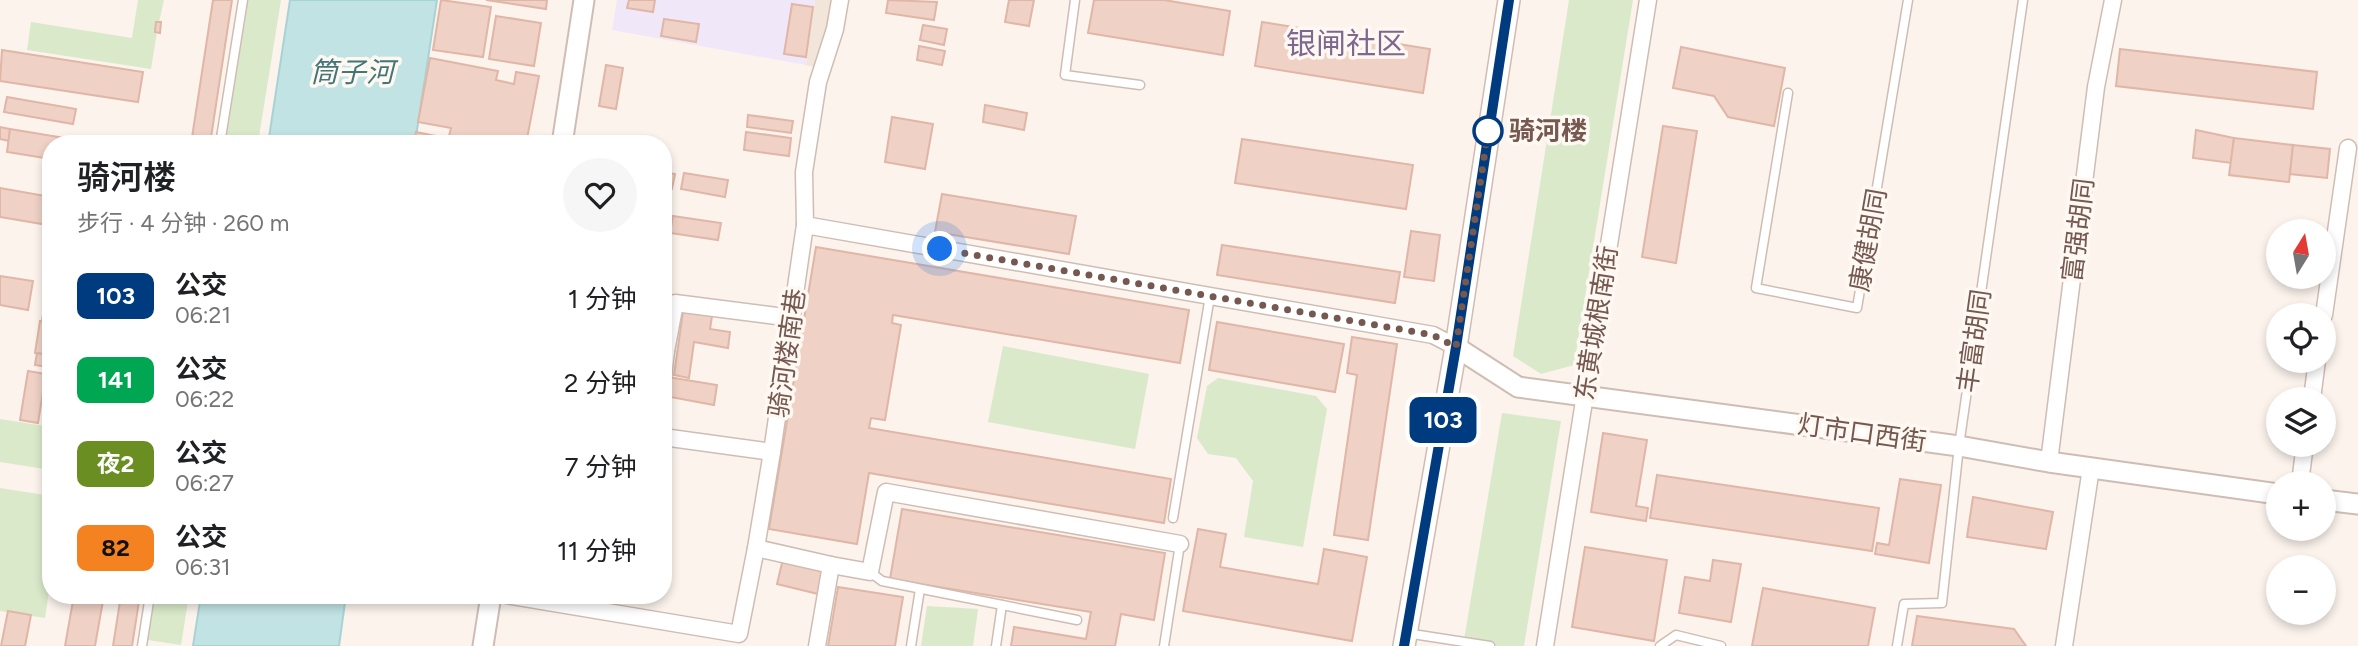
<!DOCTYPE html>
<html lang="zh">
<head>
<meta charset="utf-8">
<style>
	body { margin:0; font-family:Figtree,"Noto Sans SC",sans-serif; background:#f6f6f6; color:#202124; height:100vh; display:flex; flex-direction:column; font-size:26px; white-space:nowrap }
	* { box-sizing:border-box; margin:0 }
	p { font-size:23px; color:#757577 }
	.icon { flex:none; width:38px; height:38px; fill:none; stroke:currentColor; stroke-width:2; stroke-linecap:round; stroke-linejoin:round }
	.map { position:relative; flex:1; overflow:hidden }
	.panel { position:absolute; left:42px; top:135px; width:630px; height:469px; display:flex; flex-direction:column; background:#fff; border-radius:28px; box-shadow:0 4px 10px #0003 }
	.panel>* { flex:none }
	.badge { padding:0 14px; border-radius:10px; font-size:24px; line-height:46px }
	.needle { width:46px; rotate:11deg }
	.controls { position:absolute; left:2266px; top:219px; display:grid; gap:14px }
	.controls a { display:grid; place-items:center; width:70px; height:70px; border-radius:50%; background:#fff; box-shadow:0 4px 10px #0003; font-size:35px }
	.you { position:absolute; width:35px; height:35px; margin:-18px; border:5px solid #fff; border-radius:50%; background:#1a73e8; box-shadow:0 0 0 10px #1a73e833 }
	.map>.badge { position:absolute; translate:-50% -50%; box-shadow:0 0 0 4px #fff }
	.round { display:grid; place-items:center; flex:none; width:74px; height:74px; border-radius:37px; background:#f6f6f6 }
	.head { display:flex; align-items:center; justify-content:space-between; height:119px; padding:0 35px }
	h1 { font-size:33px; font-weight:600; line-height:52px }
	ul { padding:0; list-style:none }
	li { display:flex; align-items:center; gap:21px; height:84px; padding:0 35px }
	li div { flex:1 }
	li b { display:block; font-size:26px }
	li em { font-style:normal }
	li .badge { min-width:77px; font-weight:700; text-align:center }
	.map>svg:first-child { display:block }
</style>
</head>
<body>
<div class="map">
<svg width="2358" height="646" viewBox="0 0 2358 646">
	<rect width="100%" height="100%" fill="#fbf3ec"/>
	<polygon fill="#f2e5da" points="815,0 833,0 829,29 814,67 806,65"/>
	<polygon fill="#f0e8f8" points="617,0 815,0 806,65 612,30"/>
	<g fill="#dae9ca">
		<polygon points="138,0 164,0 159,22 156,22 155,31 157,32 151,69 27,50 31,22 132,38"/>
		<polygon points="247,0 281,0 258,143 224,144"/>
		<polygon points="1569,0 1633,0 1574,365 1541,374 1513,356"/>
		<polygon points="1003,346 1149,374 1135,449 988,422"/>
		<polygon points="1218,378 1316,396 1327,409 1303,547 1244,537 1253,481 1236,458 1208,454 1197,438 1207,386"/>
		<polygon points="1502,413 1561,421 1524,646 1463,646"/>
		<polygon points="0,419 51,427 51,470 0,462"/>
		<polygon points="0,488 51,496 51,577 45,618 0,611"/>
		<polygon points="154,595 189,595 181,645 148,640"/>
		<polygon points="927,606 978,609 973,646 921,646"/>
	</g>
	<g fill="#c1e3e4" stroke="#a8d3d5" stroke-width="2">
		<polygon points="290,0 437,0 415,143 268,144"/>
		<polygon points="201,595 346,595 339,646 193,646"/>
	</g>
	<g fill="#efd1c5" stroke="#e0b6a7" stroke-width="2">
		<polygon points="213,0 232,0 210,144 191,144"/>
		<polygon points="441,0 491,7 483,57 433,50"/>
		<polygon points="486,0 547,0 546,9"/>
		<polygon points="629,0 655,0 653,12 627,8"/>
		<polygon points="888,0 937,2 934,20 886,13"/>
		<polygon points="1009,0 1034,0 1029,26 1005,22"/>
		<polygon points="1094,0 1164,0 1230,11 1223,55 1088,33"/>
		<polygon points="792,4 813,7 806,57 784,54"/>
		<polygon points="496,16 541,23 534,66 489,59"/>
		<polygon points="664,19 699,24 696,42 661,36"/>
		<polygon points="156,22 161,22 160,33 155,32"/>
		<polygon points="1262,22 1430,49 1423,93 1255,66"/>
		<polygon points="923,25 947,29 944,45 920,40"/>
		<polygon points="919,46 945,51 942,65 917,60"/>
		<polygon points="1681,47 1785,68 1774,126 1728,117 1714,96 1673,88"/>
		<polygon points="2120,49 2317,72 2313,109 2116,86"/>
		<polygon points="2,50 143,72 138,102 0,81"/>
		<polygon points="430,58 498,71 496,80 514,84 516,72 539,76 526,144 487,144 449,136 451,128 418,122"/>
		<polygon points="606,65 623,68 616,109 599,106"/>
		<polygon points="7,97 76,109 73,124 4,112"/>
		<polygon points="985,105 1027,113 1024,130 983,122"/>
		<polygon points="748,115 793,121 791,133 747,127"/>
		<polygon points="892,117 933,124 925,169 885,162"/>
		<polygon points="1663,126 1697,131 1676,263 1642,257"/>
		<polygon points="0,127 10,129 9,141 0,139"/>
		<polygon points="10,129 65,138 64,144 51,144 51,159 7,152"/>
		<polygon points="2196,130 2234,138 2231,163 2193,158"/>
		<polygon points="416,132 441,137 440,144 414,144"/>
		<polygon points="746,132 791,138 789,156 744,150"/>
		<polygon points="65,138 83,140 83,144 64,144"/>
		<polygon points="2234,138 2293,145 2289,182 2229,175"/>
		<polygon points="1242,139 1413,165 1406,209 1235,183"/>
		<polygon points="2293,145 2330,149 2327,178 2290,174"/>
		<polygon points="663,172 675,174 672,189 663,188"/>
		<polygon points="684,173 728,180 725,197 681,189"/>
		<polygon points="0,188 51,197 48,225 0,217"/>
		<polygon points="942,194 1076,216 1069,254 935,232"/>
		<polygon points="673,216 721,223 718,240 670,233"/>
		<polygon points="1411,231 1440,235 1434,281 1404,277"/>
		<polygon points="1222,245 1400,272 1395,303 1217,275"/>
		<polygon points="816,247 1189,310 1180,363 893,315 892,323 901,325 885,420 871,418 869,428 1171,479 1164,523 869,473 857,544 769,529"/>
		<polygon points="50,270 51,270 51,293 46,292"/>
		<polygon points="0,276 33,281 28,310 0,305"/>
		<polygon points="45,301 51,302 51,323 42,321"/>
		<polygon points="683,312 712,316 710,329 730,332 728,348 694,342 689,378 674,375"/>
		<polygon points="40,321 51,323 49,355 35,353"/>
		<polygon points="1217,322 1344,344 1335,392 1209,370"/>
		<polygon points="1352,337 1397,344 1368,540 1334,535 1357,375 1347,373"/>
		<polygon points="37,353 49,355 48,367 35,365"/>
		<polygon points="28,371 46,374 38,423 20,420"/>
		<polygon points="668,377 717,385 714,405 665,396"/>
		<polygon points="50,398 51,398 51,422 46,421"/>
		<polygon points="1603,433 1647,440 1636,506 1648,508 1646,521 1591,512"/>
		<polygon points="1657,475 1879,508 1872,551 1650,518"/>
		<polygon points="1900,479 1941,485 1929,563 1875,554 1877,543 1889,545"/>
		<polygon points="1973,497 2053,512 2046,549 1967,537"/>
		<polygon points="902,509 1165,553 1154,620 1121,614 1115,646 1011,646 1014,627 1086,639 1091,612 890,579"/>
		<polygon points="1198,529 1226,534 1220,567 1318,584 1324,549 1367,557 1352,641 1183,611"/>
		<polygon points="1585,547 1667,560 1654,641 1572,627"/>
		<polygon points="783,559 823,568 818,594 777,584"/>
		<polygon points="1713,560 1741,564 1731,622 1679,613 1685,577 1710,581"/>
		<polygon points="838,587 903,597 895,646 828,646"/>
		<polygon points="1763,588 1875,608 1868,646 1752,646"/>
		<polygon points="74,595 104,595 95,646 65,646"/>
		<polygon points="121,595 140,595 132,646 113,646"/>
		<polygon points="347,595 365,595 364,602 346,599"/>
		<polygon points="366,595 395,595 394,600"/>
		<polygon points="547,595 581,595 579,605"/>
		<polygon points="8,611 31,615 25,646 1,646"/>
		<polygon points="1917,616 2014,629 2026,646 1912,646"/>
	</g>
	<g fill="none" stroke-linecap="round" stroke-linejoin="round">
		<defs>
			<g id="service">
				<polyline points="1075,0 1065,75 1140,85"/>
				<polyline points="1788,93 1756,288 1857,308 1908,0"/>
				<polyline points="220,144 243,0"/>
				<polyline points="1173,518 1210,296"/>
				<polyline points="870,572 882,581 1077,620"/>
				<polyline points="1406,633 1490,646"/>
				<polyline points="142,646 150,595"/>
				<polyline points="911,646 920,589"/>
				<polyline points="996,646 1002,605"/>
				<polyline points="1164,646 1180,544"/>
				<polyline points="1660,646 1676,635 1721,646"/>
				<polyline points="1897,646 1904,604 1942,603 1959,446 2023,0"/>
			</g>
			<g id="minor">
				<polyline points="805,225 1433,335 1456,347"/>
				<polyline points="2324,315 2348,148"/>
				<polyline points="663,350 666,351 675,303 792,318"/>
				<polyline points="663,377 666,351"/>
				<polyline points="2312,399 2317,360"/>
				<polyline points="663,437 772,452"/>
				<polyline points="2049,462 2096,87 2113,0"/>
				<polyline points="2300,483 2305,444"/>
				<polyline points="831,565 870,572 886,492 1180,544"/>
				<polyline points="506,595 739,634 756,548"/>
				<polyline points="817,646 831,565 756,548 772,452 805,225 804,172 818,82 835,29 840,0"/>
				<polyline points="1545,646 1648,0"/>
				<polyline points="2064,646 2091,468"/>
			</g>
			<g id="tertiary">
				<polyline points="562,144 584,0"/>
				<polyline points="1456,347 1518,387 1959,446 2049,462 2278,494"/>
				<polyline points="2324,500 2358,504"/>
				<polyline points="483,646 491,595"/>
			</g>
			<polyline id="secondary" points="1404,646 1456,347 1509,0"/>
		</defs>
		<use href="#service" stroke="#cfbdb4" stroke-width="11"/>
		<use href="#minor" stroke="#cfbdb4" stroke-width="19"/>
		<use href="#tertiary" stroke="#cfbdb4" stroke-width="23"/>
		<use href="#secondary" stroke="#d2bcb2" stroke-width="24"/>
		<use href="#service" stroke="#fff" stroke-width="8"/>
		<use href="#minor" stroke="#fff" stroke-width="16"/>
		<use href="#tertiary" stroke="#fff" stroke-width="19"/>
		<use href="#secondary" stroke="#fff" stroke-width="21"/>
	</g>
	<g fill="none" stroke-linecap="round" stroke-linejoin="round">
		<defs>
			<polyline id="line" points="1404,646 1456,347 1509,0"/>
		</defs>
		<use href="#line" stroke="#fff" stroke-width="16"/>
		<use href="#line" stroke="#003b80" stroke-width="10"/>
		<polyline stroke="#755950" stroke-width="7" stroke-dasharray="0 12.6" points="940,249 1433,335 1456,347 1488,131"/>
	</g>
	<circle fill="#fff" stroke="#003b80" stroke-width="3.5" cx="1488" cy="131" r="14"/>
	<g text-anchor="middle" dominant-baseline="central" stroke-width="7" stroke-linejoin="round" paint-order="stroke">
		<g font-size="26" font-weight="bold" fill="#755950" stroke="#fef8f2" text-anchor="start">
			<text x="1509" y="131">骑河楼</text>
		</g>
		<g font-size="26" fill="#755950" stroke="#fef8f2">
			<text transform="translate(2078 230) rotate(-83)">富强胡同</text>
			<text transform="translate(1868 240) rotate(-80)">康健胡同</text>
			<text transform="translate(1596 323) rotate(-81)">东黄城根南街</text>
			<text transform="translate(1974 341) rotate(-82)">丰富胡同</text>
			<text transform="translate(787 353) rotate(-82)">骑河楼南巷</text>
			<text transform="translate(1862 433) rotate(8)">灯市口西街</text>
		</g>
		<g font-size="28" font-style="italic" fill="#447678" stroke="#fef8f2">
			<text x="352" y="72">筒子河</text>
		</g>
		<g font-size="30" fill="#7e6890" stroke="#fef8f2">
			<text x="1346" y="43">银闸社区</text>
		</g>
	</g>
</svg>
<div class="controls">
<a><svg class="needle" viewBox="-14 -14 28 28"><path d="M0-13l5 13h-10z" fill="#e53935"/><path d="M0 13l5-13h-10z" fill="#757577"/></svg></a>
<a><svg class="icon" aria-label="locate" viewBox="0 0 24 24"><circle cx="12" cy="12" r="6"/><path d="M12 2v4M12 18v4M2 12h4M18 12h4"/></svg></a>
<a><svg class="icon" aria-label="layers" viewBox="0 0 24 24"><path d="M12 4l9 5-9 5-9-5zM3 14l9 5 9-5"/></svg></a>
<a>+</a>
<a>−</a>
</div>
<div class="you" style="left:940px;top:249px"></div>
<b class="badge" style="left:1443px;top:420px;background:#003b80;color:#fff">103</b>
<section class="panel">
<div class="head"><div><h1>骑河楼</h1><p>步行 · 4 分钟 · 260 m</p></div><a class="round"><svg class="icon" aria-label="heart" viewBox="0 0 24 24"><path d="M12 20l-8-8c-3-5 5-10 8-4 3-6 11-1 8 4z"/></svg></a></div>
<ul>
<li><span class="badge" style="background:#003b80;color:#fff">103</span><div><b>公交</b><p>06:21</p></div><em>1 分钟</em></li>
<li><span class="badge" style="background:#00a651;color:#fff">141</span><div><b>公交</b><p>06:22</p></div><em>2 分钟</em></li>
<li><span class="badge" style="background:#6b8e23;color:#fff">夜2</span><div><b>公交</b><p>06:27</p></div><em>7 分钟</em></li>
<li><span class="badge" style="background:#f58220;color:#111">82</span><div><b>公交</b><p>06:31</p></div><em>11 分钟</em></li>
</ul>
</section>
</div>
</body>
</html>
